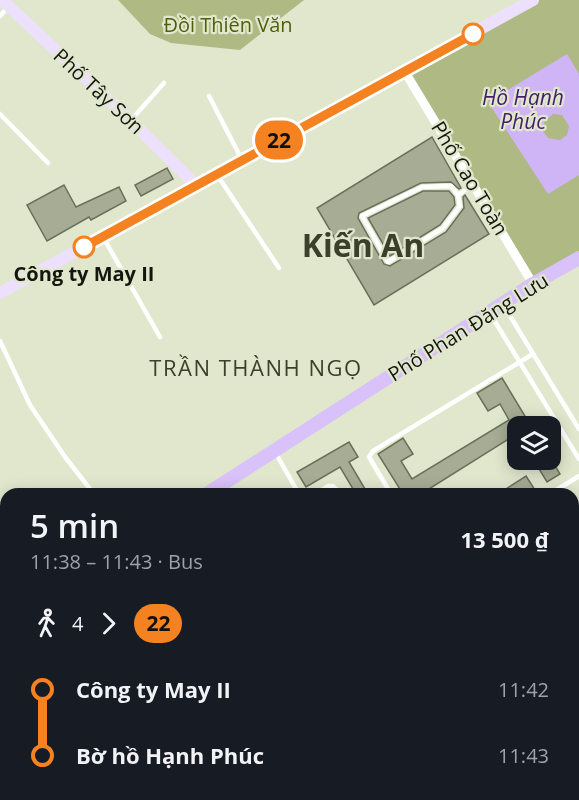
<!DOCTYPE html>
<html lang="en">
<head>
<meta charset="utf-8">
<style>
	body { margin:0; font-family:"Open Sans",sans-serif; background:#242831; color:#f1f3f6; height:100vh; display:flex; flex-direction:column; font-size:22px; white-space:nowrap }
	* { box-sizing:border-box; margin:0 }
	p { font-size:20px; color:#9ea1a6 }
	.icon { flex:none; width:33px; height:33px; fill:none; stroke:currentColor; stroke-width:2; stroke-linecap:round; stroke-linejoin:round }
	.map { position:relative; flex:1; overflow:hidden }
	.panel { position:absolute; left:0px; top:488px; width:579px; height:314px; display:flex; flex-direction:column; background:#171b24; border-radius:18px 18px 0 0; box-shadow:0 3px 15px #0003 }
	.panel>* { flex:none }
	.badge { padding:0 12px; border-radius:20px; font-size:21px; line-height:39px }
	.controls { position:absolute; left:507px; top:416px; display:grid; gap:12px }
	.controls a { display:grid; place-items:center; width:54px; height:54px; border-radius:12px; background:#171b24; box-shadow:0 3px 15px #0003; font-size:30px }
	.map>.badge { position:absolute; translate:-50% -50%; box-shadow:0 0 0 3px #fff }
	.legs { display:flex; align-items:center; gap:9px; height:66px; padding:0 30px; font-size:20px }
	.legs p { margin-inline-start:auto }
	.headline { display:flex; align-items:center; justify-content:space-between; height:102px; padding:0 30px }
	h1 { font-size:33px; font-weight:600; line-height:45px }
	ul { padding:0 30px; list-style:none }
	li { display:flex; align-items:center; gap:21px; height:66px; font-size:22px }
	li i { display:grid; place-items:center; width:9px; height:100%; margin:0 8px; background:currentColor }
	li i::after { content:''; width:15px; height:15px; margin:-8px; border:4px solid; border-radius:50%; background:#171b24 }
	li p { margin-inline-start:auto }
	li:first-child i { background:linear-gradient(#0000 50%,currentColor 0) }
	li:last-child i { background:linear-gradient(currentColor 50%,#0000 0) }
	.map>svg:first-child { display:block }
</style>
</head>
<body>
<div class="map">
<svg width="579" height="800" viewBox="0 0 579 800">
	<rect width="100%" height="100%" fill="#e1e7cd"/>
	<g fill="#aeb983">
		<polygon points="118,0 304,0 240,50 171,43 150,34"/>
		<polygon points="535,0 579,0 579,257 533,284 405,72"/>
	</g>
	<path fill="#d0b5f6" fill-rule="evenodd" d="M567 54 579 74V175L548 194 488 102ZM553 114 562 115 569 126 567 135 560 140 548 138 543 131 544 122Z"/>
	<g fill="#a7ac94" stroke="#6a6f59" stroke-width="1.5">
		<polygon points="432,137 461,188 459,189 451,182 421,183 359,213 358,218 384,264 390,266 446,232 464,208 463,197 465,195 489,234 374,305 317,208"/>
		<polygon points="167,168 173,179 141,196 135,185"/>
		<polygon points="64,185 76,207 119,187 126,201 91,220 89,217 47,241 27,205"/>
		<polygon points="423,191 449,191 454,197 455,205 440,225 390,256 368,218"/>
		<polygon points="502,378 531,426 518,426 518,433 421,494 403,494 378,454 403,438 413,454 401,461 412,479 509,420 500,404 488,411 477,393"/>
		<polygon points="349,442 358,457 349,462 368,494 356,494 340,467 306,487 297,472"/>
		<polygon points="533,459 551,459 560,474 547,482"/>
		<polygon points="526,476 535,490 530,494 498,494"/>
	</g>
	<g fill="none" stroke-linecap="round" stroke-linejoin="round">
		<g stroke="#fff" stroke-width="4.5">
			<polyline points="0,16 8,7"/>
			<polyline points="209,96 242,160"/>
			<polyline points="0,114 48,163"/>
			<polyline points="131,120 164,83"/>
			<polyline points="218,176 279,268"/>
			<polygon points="451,186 458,195 460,206 443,228 388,262 362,216 422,187"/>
			<polyline points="458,195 473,185"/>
			<polyline points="103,237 160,337"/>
			<polyline points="504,306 579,429"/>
			<polyline points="491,315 579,459"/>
			<polyline points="0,341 30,405 65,457 94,494"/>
			<polyline points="275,452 299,494"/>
			<polyline points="316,494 328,486 333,486 341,494"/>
			<polyline points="391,494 369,457 373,451 533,354"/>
			<polyline points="550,494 579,476"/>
			<polyline points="573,658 579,654"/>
			<polyline points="573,741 579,751"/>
			<polyline points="0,743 6,738"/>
			<polyline points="133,795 136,800"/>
			<polyline points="238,795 241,800"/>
			<polyline points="327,800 333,795"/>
		</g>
		<g stroke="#fff" stroke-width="9">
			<polyline points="405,72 533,284"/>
			<polyline points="398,795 402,800"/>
		</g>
		<g stroke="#ece0fc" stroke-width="12">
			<polyline points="2,0 124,114 196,185"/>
			<polyline points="0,293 533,0"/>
		</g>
		<g stroke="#d9c1f9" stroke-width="14">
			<polyline points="207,494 533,284 579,258"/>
			<polyline points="0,627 6,623"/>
		</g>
	</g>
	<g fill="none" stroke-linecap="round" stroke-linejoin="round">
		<defs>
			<polyline id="line-1" points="84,247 473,34"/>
		</defs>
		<use href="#line-1" stroke="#fff" stroke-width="14"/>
		<use href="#line-1" stroke="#f58220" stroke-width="9"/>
	</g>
	<g fill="#fff" stroke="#f58220" stroke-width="3">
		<circle cx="473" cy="34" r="10"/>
		<circle cx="84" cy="247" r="10"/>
	</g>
	<g text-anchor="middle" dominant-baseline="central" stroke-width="4.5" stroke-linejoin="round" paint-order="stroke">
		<g font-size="20" fill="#535e0d" stroke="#e1e7cd">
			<text x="228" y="24">Đồi Thiên Văn</text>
		</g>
		<g font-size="20" fill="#14160d" stroke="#e1e7cd">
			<text transform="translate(99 91) rotate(43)">Phố Tây Sơn</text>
			<text transform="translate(470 178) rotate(59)">Phố Cao Toàn</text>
			<text transform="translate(468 327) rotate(-32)">Phố Phan Đăng Lưu</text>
		</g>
		<g font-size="20" font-weight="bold" fill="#14160d" stroke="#e1e7cd">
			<text x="84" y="273">Công ty May II</text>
		</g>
		<g font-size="21" font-style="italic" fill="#441f69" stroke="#e1e7cd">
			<text x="523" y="97">Hồ Hạnh<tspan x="523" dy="24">Phúc</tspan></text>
		</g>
		<g font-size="22" letter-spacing="1.5" fill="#3b402b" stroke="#e1e7cd">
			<text x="256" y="367">TRẦN THÀNH NGỌ</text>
		</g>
		<g font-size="32" font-weight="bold" fill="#3b402b" stroke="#e1e7cd">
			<text x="363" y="244">Kiến An</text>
		</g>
	</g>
</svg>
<div class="controls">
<a><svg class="icon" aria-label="layers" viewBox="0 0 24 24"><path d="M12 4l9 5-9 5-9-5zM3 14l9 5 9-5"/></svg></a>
</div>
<b class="badge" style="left:279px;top:140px;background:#f58220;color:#111">22</b>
<section class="panel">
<div class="headline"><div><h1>5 min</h1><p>11:38 – 11:43 · Bus</p></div><b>13 500 ₫</b></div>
<div class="legs"><svg class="icon" aria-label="walk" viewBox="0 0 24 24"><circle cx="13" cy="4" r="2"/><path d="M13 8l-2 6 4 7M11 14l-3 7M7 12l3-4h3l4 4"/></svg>4<svg class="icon" aria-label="forward" viewBox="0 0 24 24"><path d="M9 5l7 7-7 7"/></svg><b class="badge" style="background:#f58220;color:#111">22</b></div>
<ul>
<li><i style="color:#f58220"></i><b>Công ty May II</b><p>11:42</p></li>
<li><i style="color:#f58220"></i><b>Bờ hồ Hạnh Phúc</b><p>11:43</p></li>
</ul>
</section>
</div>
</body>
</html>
